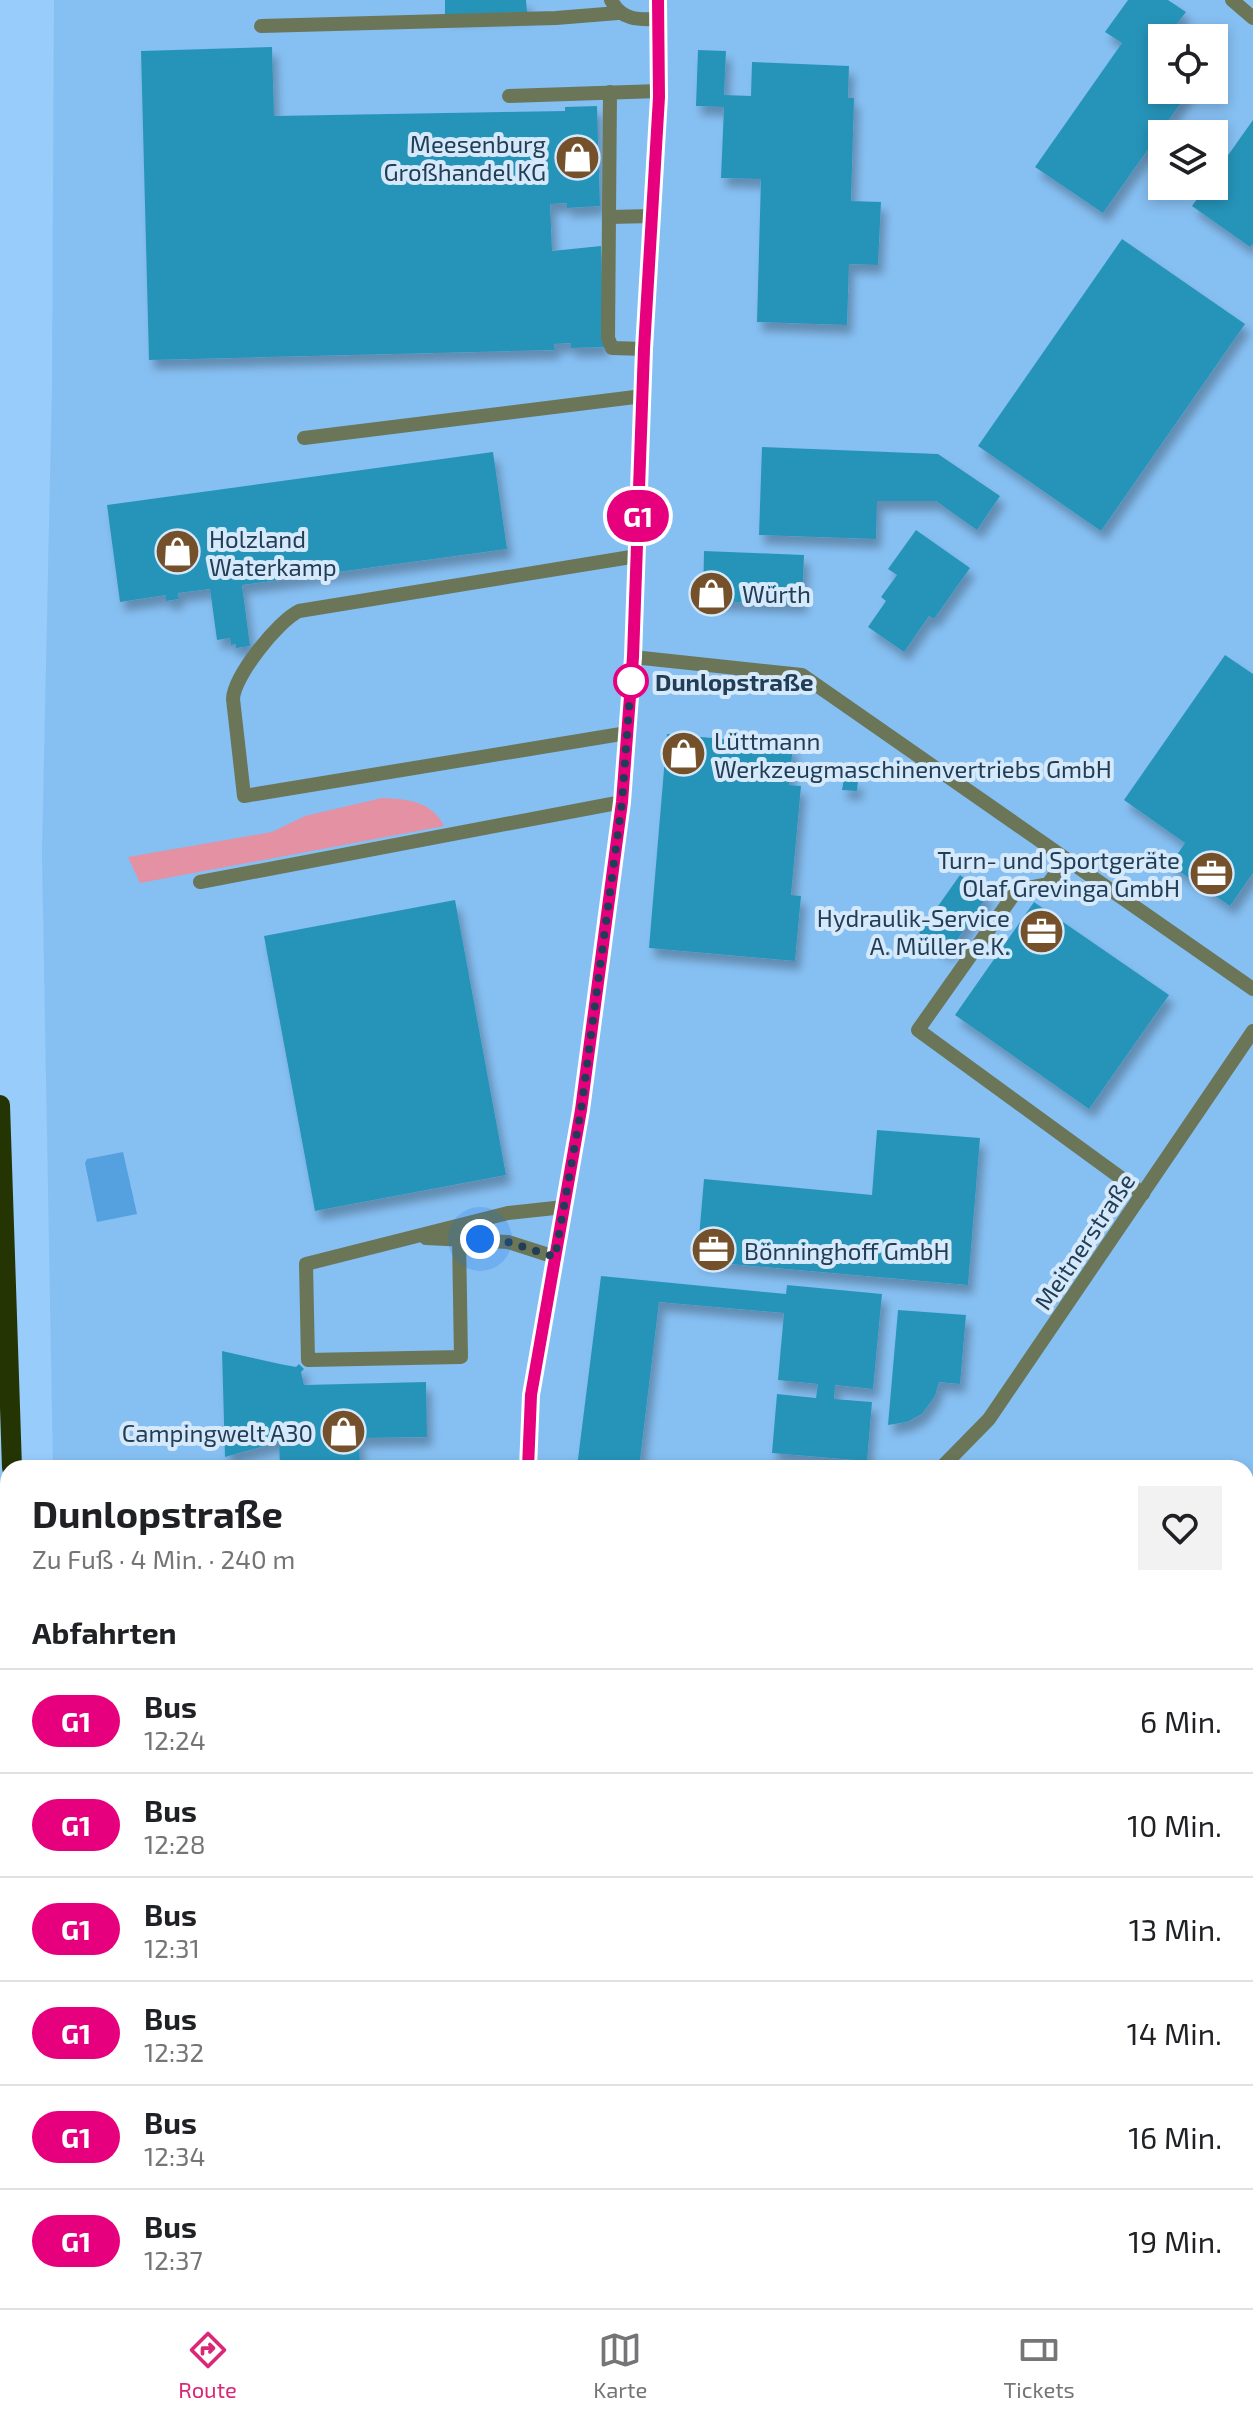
<!DOCTYPE html>
<html lang="de">
<head>
<meta charset="utf-8">
<style>
	body { margin:0; font-family:"Exo 2",sans-serif; background:#f2f2f2; color:#202124; height:100vh; display:flex; flex-direction:column; font-size:30px; white-space:nowrap }
	* { box-sizing:border-box; margin:0 }
	p { font-size:26px; color:#757577 }
	.icon { flex:none; width:44px; height:44px; fill:none; stroke:currentColor; stroke-width:2; stroke-linecap:round; stroke-linejoin:round }
	.map { position:relative; flex:1; overflow:hidden }
	.side { position:absolute; left:0px; top:1460px; width:1254px; height:848px; display:flex; flex-direction:column; background:#fff; border-radius:24px 24px 0 0; box-shadow:0 4px 12px #0003 }
	.side>* { flex:none }
	.badge { padding:0 16px; border-radius:26px; font-size:28px; line-height:52px }
	.tools { position:absolute; left:1148px; top:24px; display:grid; gap:16px }
	.tools a { display:grid; place-items:center; width:80px; height:80px; border-radius:0px; background:#fff; box-shadow:0 4px 12px #0003; font-size:40px }
	.you { position:absolute; width:40px; height:40px; margin:-20px; border:6px solid #fff; border-radius:50%; background:#1a73e8; box-shadow:0 0 0 12px #1a73e833 }
	.map>.badge { position:absolute; translate:-50% -50%; box-shadow:0 0 0 4px #fff }
	h2 { padding:0 32px; font-size:30px; line-height:72px }
	.round { display:grid; place-items:center; flex:none; width:84px; height:84px; border-radius:0px; background:#f2f2f2 }
	.head { display:flex; align-items:center; justify-content:space-between; height:136px; padding:0 32px }
	h1 { font-size:38px; font-weight:700; line-height:60px }
	ul { padding:0; list-style:none }
	li { display:flex; align-items:center; gap:24px; height:104px; padding:0 32px; border-top:2px solid #e0e0e0 }
	li div { flex:1 }
	li b { display:block; font-size:30px }
	li em { font-style:normal }
	li .badge { min-width:88px; font-weight:700; text-align:center }
	.dock { display:flex; justify-content:space-around; align-items:center; height:112px; border-top:2px solid #e0e0e0; background:#fff; font-size:22px; color:#757577 }
	.dock a { display:grid; justify-items:center; gap:4px }
	.dock .on { color:#db2777 }
	.map>svg:first-child { display:block }
</style>
</head>
<body>
<div class="map">
<svg width="1253" height="2308" viewBox="0 0 1253 2308">
	<defs>
		<filter id="shadow"><feDropShadow dx="5" dy="9" stdDeviation="4" flood-color="#0004"/></filter>
	</defs>
	<rect width="100%" height="100%" fill="#97ccfb"/>
	<g fill="#86bff2" fill-rule="evenodd">
		<path d="M54 0H1253V2055L1246 2066V1468H53L42 854 52 385ZM1162 38H1214V90H1162ZM1162 134H1214V186H1162Z"/>
		<polygon points="1253,2160 1253,2308 1151,2308 1156,2300 1246,2300 1246,2170"/>
		<polygon points="73,2300 1087,2300 1082,2308 73,2308"/>
	</g>
	<g fill="#e491a3">
		<path d="M382 798C407 799 432 801 444 826L140 883 128 857 272 832 305 816Z"/>
		<polygon points="1253,2055 1253,2160 1246,2170 1246,2066"/>
		<path d="M126 2300H332L325 2308C261 2308 188 2308 126 2300Z"/>
		<polygon points="717,2300 799,2300 787,2308 700,2308"/>
		<polygon points="961,2300 1078,2300 1073,2308 961,2308"/>
		<polygon points="1087,2300 1156,2300 1151,2308 1082,2308"/>
	</g>
	<g fill="#55a0de">
		<polygon points="123,1152 137,1214 97,1222 85,1163 87,1159"/>
		<polygon points="799,2300 961,2300 961,2308 787,2308"/>
	</g>
	<g fill="#2894b9" filter="url(#shadow)">
		<polygon points="445,0 526,0 527,12 445,15"/>
		<polygon points="1128,0 1168,0 1186,12 1166,38 1162,38 1162,90 1190,90 1103,213 1035,167 1122,43 1105,32"/>
		<polygon points="272,47 274,116 565,111 565,107 597,106 600,206 567,208 567,203 550,204 552,251 601,246 604,347 571,348 571,343 554,344 555,350 149,360 141,51"/>
		<polygon points="698,50 726,51 724,95 751,96 752,62 849,66 848,98 854,98 851,201 881,202 878,265 849,264 847,325 757,322 761,179 721,178 724,107 696,106"/>
		<polygon points="1253,120 1253,244 1250,247 1192,206 1207,186 1214,186 1214,175"/>
		<polygon points="1122,239 1245,324 1101,531 978,446"/>
		<polygon points="762,447 938,454 1000,496 977,530 936,501 877,501 876,539 759,535"/>
		<polygon points="493,452 507,549 242,585 250,646 236,648 236,644 231,645 230,638 217,640 210,589 178,593 179,599 166,601 166,595 120,602 107,505"/>
		<polygon points="916,530 970,568 934,619 929,616 904,652 868,627 886,601 881,597 897,575 888,569"/>
		<polygon points="704,551 804,555 802,604 703,601"/>
		<polygon points="1225,655 1253,674 1253,873 1230,906 1170,865 1185,843 1124,800"/>
		<polygon points="667,734 793,745 789,785 801,786 791,895 801,896 795,961 649,948"/>
		<polygon points="844,779 858,780 857,791 842,790"/>
		<polygon points="960,875 988,895 948,953 919,933"/>
		<polygon points="455,900 506,1175 315,1211 264,936"/>
		<polygon points="1034,902 1169,995 1089,1109 955,1015"/>
		<polygon points="877,1130 980,1138 968,1285 697,1261 704,1179 872,1195"/>
		<polygon points="601,1276 786,1294 787,1285 882,1294 873,1389 835,1385 834,1399 872,1402 867,1461 772,1453 777,1394 816,1398 818,1384 778,1380 784,1313 659,1302 639,1468 577,1467"/>
		<polygon points="898,1310 966,1315 960,1384 939,1382 935,1396 922,1414 907,1422 888,1425"/>
		<polygon points="222,1351 280,1364 296,1367 299,1364 304,1369 301,1372 304,1385 426,1382 427,1437 359,1438 360,1468 280,1468 279,1442 225,1457"/>
		<polygon points="1246,1775 1253,1780 1253,1824 1246,1834"/>
	</g>
	<g fill="none" stroke-linecap="round" stroke-linejoin="round">
		<g stroke="#6a7657" stroke-width="14">
			<path d="M611 0C621 20 638 20 658 19"/>
			<polyline points="1232,0 1253,18"/>
			<polyline points="261,26 556,18 618,13"/>
			<polyline points="610,92 608,338 612,348 644,349"/>
			<polyline points="509,96 659,91"/>
			<polyline points="609,217 653,216"/>
			<polyline points="304,438 643,396"/>
			<polyline points="633,657 802,675 1253,989"/>
			<path d="M627 733 244 796 233 699C234 676 278 621 299 611L637 556"/>
			<polyline points="1066,859 1048,884 1017,890 918,1030 1143,1194"/>
			<polyline points="200,882 622,802"/>
			<polyline points="426,1238 508,1242 555,1257"/>
			<polyline points="459,1238 461,1357 308,1360 306,1264 508,1213 564,1207"/>
			<polyline points="528,1468 531,1395 581,1110 622,802 633,657 644,349 659,97 658,0"/>
			<polyline points="941,1468 989,1419 1253,1031"/>
			<polyline points="361,2308 367,2300"/>
		</g>
		<g stroke="#253403" stroke-width="20">
			<polyline points="0,1105 12,1468"/>
			<polyline points="41,2300 41,2308"/>
		</g>
		<g stroke="#2f4e68" stroke-width="5" stroke-dasharray="10 10" stroke-linecap="butt">
			<polyline points="1246,2192 1253,2182"/>
			<polyline points="1165,2308 1171,2300"/>
		</g>
	</g>
	<g fill="none" stroke-linecap="round" stroke-linejoin="round">
		<defs>
			<polyline id="line" points="528,1468 531,1395 581,1110 622,802 633,657 644,349 659,97 658,0"/>
		</defs>
		<use href="#line" stroke="#fff" stroke-width="18"/>
		<use href="#line" stroke="#e6007e" stroke-width="12"/>
		<polyline stroke="#223e56" stroke-width="8" stroke-dasharray="0 14.4" points="480,1239 508,1242 555,1257 581,1110 622,802 631,681"/>
	</g>
	<defs>
		<symbol id="shop-disc" viewBox="-11 -11 22 22"><circle r="9.5" fill="#75512b" stroke="#d5e9fb"/><path d="M-5-2.5h2.3a2.7 3.5 0 0 1 5.4 0H5L5.5 6h-11ZM-1.5-2.5h3a1.5 2.3 0 0 0-3 0Z" fill="#fff"/></symbol>
		<symbol id="office-disc" viewBox="-11 -11 22 22"><circle r="9.5" fill="#75512b" stroke="#d5e9fb"/><path d="M-6-3h4V-5.5h4V-3h4V5H-6ZM-1-4.5V-3h2v-1.5ZM-6 0V1H6V0Z" fill="#fff"/></symbol>
	</defs>
	<g fill-rule="evenodd">
		<use href="#shop-disc" x="552" y="132" width="51" height="51"/>
		<use href="#shop-disc" x="152" y="526" width="51" height="51"/>
		<use href="#shop-disc" x="686" y="568" width="51" height="51"/>
		<use href="#shop-disc" x="658" y="728" width="51" height="51"/>
		<use href="#office-disc" x="1186" y="848" width="51" height="51"/>
		<use href="#office-disc" x="1016" y="906" width="51" height="51"/>
		<use href="#office-disc" x="688" y="1224" width="51" height="51"/>
		<use href="#shop-disc" x="318" y="1406" width="51" height="51"/>
	</g>
	<circle fill="#fff" stroke="#e6007e" stroke-width="4" cx="631" cy="681" r="16"/>
	<g text-anchor="middle" dominant-baseline="central" stroke-width="8" stroke-linejoin="round" paint-order="stroke">
		<g font-size="24" fill="#223e56" stroke="#d5e9fb" text-anchor="end">
			<text x="546" y="143">Meesenburg<tspan x="546" dy="28">Großhandel KG</tspan></text>
			<text x="209" y="538" text-anchor="start">Holzland<tspan x="209" dy="28">Waterkamp</tspan></text>
			<text x="742" y="593" text-anchor="start">Würth</text>
			<text x="714" y="740" text-anchor="start">Lüttmann<tspan x="714" dy="28">Werkzeugmaschinenvertriebs GmbH</tspan></text>
			<text x="1180" y="859">Turn- und Sportgeräte<tspan x="1180" dy="28">Olaf Grevinga GmbH</tspan></text>
			<text x="1010" y="917">Hydraulik-Service<tspan x="1010" dy="28">A. Müller e.K.</tspan></text>
			<text x="744" y="1250" text-anchor="start">Bönninghoff GmbH</text>
			<text x="313" y="1432">Campingwelt A30</text>
		</g>
		<g font-size="24" font-weight="bold" fill="#223e56" stroke="#d5e9fb" text-anchor="start">
			<text x="655" y="681">Dunlopstraße</text>
		</g>
		<g font-size="24" fill="#223e56" stroke="#d5e9fb">
			<text transform="translate(1084 1241) rotate(-56)">Meitnerstraße</text>
		</g>
	</g>
</svg>
<div class="tools">
<a><svg class="icon" aria-label="locate" viewBox="0 0 24 24"><circle cx="12" cy="12" r="6"/><path d="M12 2v4M12 18v4M2 12h4M18 12h4"/></svg></a>
<a><svg class="icon" aria-label="layers" viewBox="0 0 24 24"><path d="M12 4l9 5-9 5-9-5zM3 14l9 5 9-5"/></svg></a>
</div>
<div class="you" style="left:480px;top:1239px"></div>
<b class="badge" style="left:638px;top:516px;background:#e6007e;color:#fff">G1</b>
<section class="side">
<div class="head"><div><h1>Dunlopstraße</h1><p>Zu Fuß · 4 Min. · 240 m</p></div><a class="round"><svg class="icon" aria-label="heart" viewBox="0 0 24 24"><path d="M12 20l-8-8c-3-5 5-10 8-4 3-6 11-1 8 4z"/></svg></a></div>
<h2>Abfahrten</h2>
<ul>
<li><span class="badge" style="background:#e6007e;color:#fff">G1</span><div><b>Bus</b><p>12:24</p></div><em>6 Min.</em></li>
<li><span class="badge" style="background:#e6007e;color:#fff">G1</span><div><b>Bus</b><p>12:28</p></div><em>10 Min.</em></li>
<li><span class="badge" style="background:#e6007e;color:#fff">G1</span><div><b>Bus</b><p>12:31</p></div><em>13 Min.</em></li>
<li><span class="badge" style="background:#e6007e;color:#fff">G1</span><div><b>Bus</b><p>12:32</p></div><em>14 Min.</em></li>
<li><span class="badge" style="background:#e6007e;color:#fff">G1</span><div><b>Bus</b><p>12:34</p></div><em>16 Min.</em></li>
<li><span class="badge" style="background:#e6007e;color:#fff">G1</span><div><b>Bus</b><p>12:37</p></div><em>19 Min.</em></li>
</ul>
</section>
</div>
<nav class="dock">
<a class="on"><svg class="icon" aria-label="directions" viewBox="0 0 24 24"><path d="M12 3l9 9-9 9-9-9zM9 14v-3h6M13 9l2 2-2 2"/></svg>Route</a>
<a><svg class="icon" aria-label="map" viewBox="0 0 24 24"><path d="M3 6l6-2 6 2 6-2v14l-6 2-6-2-6 2zM9 4v14M15 6v14"/></svg>Karte</a>
<a><svg class="icon" aria-label="tickets" viewBox="0 0 24 24"><path d="M3 7h18v10H3zM15 7v10"/></svg>Tickets</a>
</nav>
</body>
</html>
